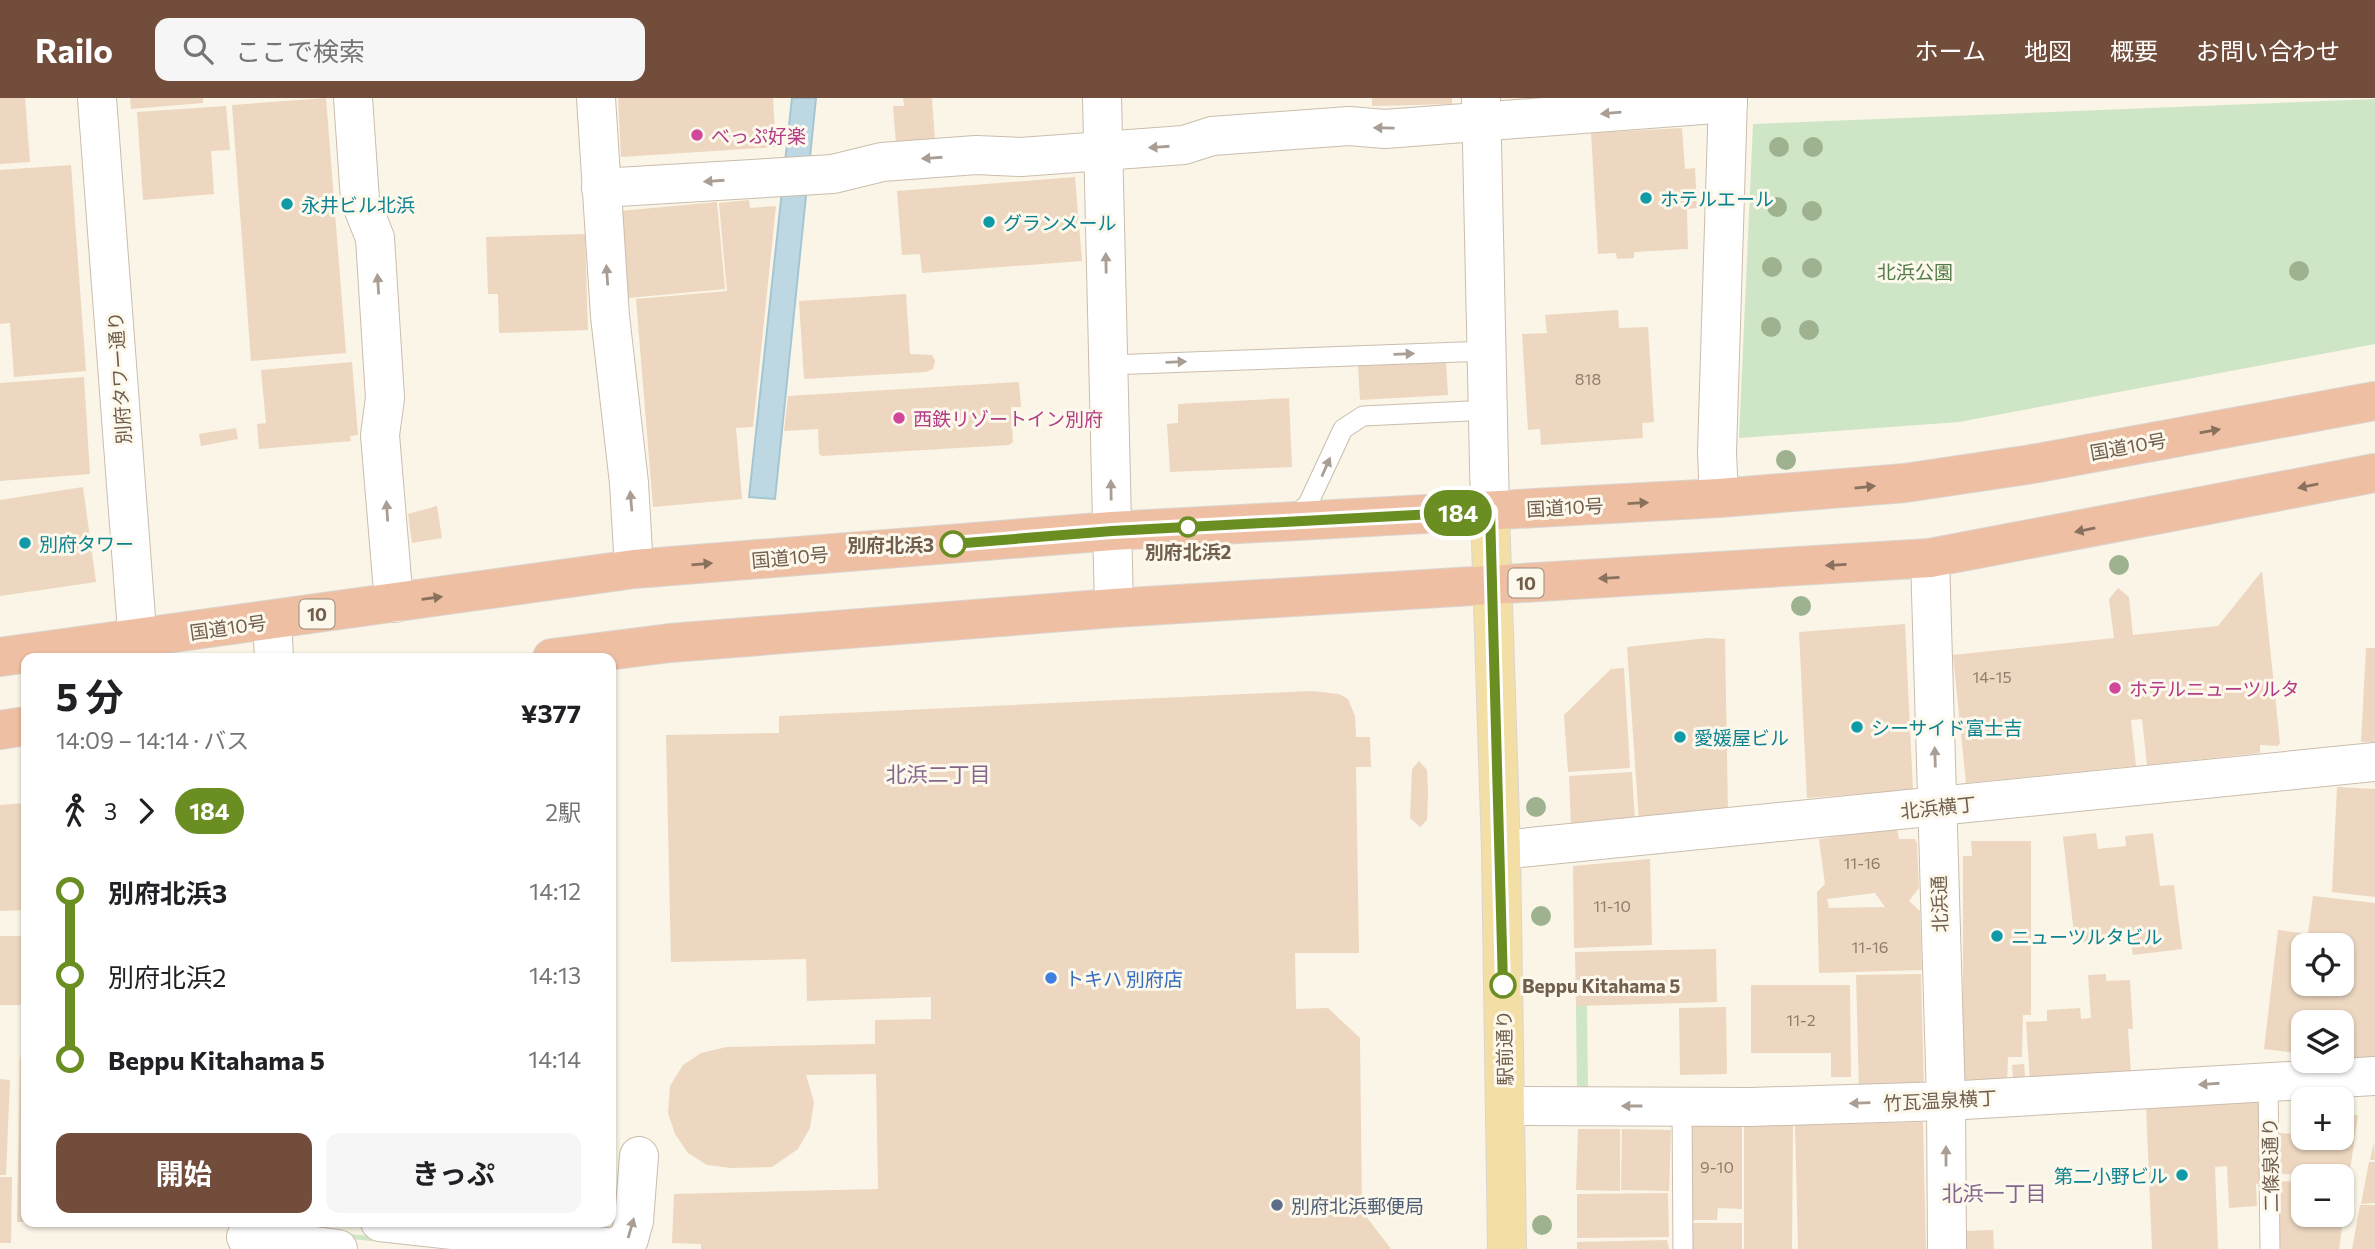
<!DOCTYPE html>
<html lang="ja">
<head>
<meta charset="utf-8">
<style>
	body { margin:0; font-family:Commissioner,"Noto Sans JP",sans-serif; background:#f6f6f6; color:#202124; height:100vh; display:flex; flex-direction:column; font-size:26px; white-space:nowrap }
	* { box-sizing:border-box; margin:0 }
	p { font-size:23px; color:#757577 }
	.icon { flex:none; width:38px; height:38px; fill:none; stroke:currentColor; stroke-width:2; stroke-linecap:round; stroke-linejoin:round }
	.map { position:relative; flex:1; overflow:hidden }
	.panel { position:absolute; left:21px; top:555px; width:595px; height:574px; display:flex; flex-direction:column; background:#fff; border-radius:14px; box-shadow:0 2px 5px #0004 }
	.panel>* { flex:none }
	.badge { padding:0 14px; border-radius:23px; font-size:24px; line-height:46px }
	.buttons { position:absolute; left:2291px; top:835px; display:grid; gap:14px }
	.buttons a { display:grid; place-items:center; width:63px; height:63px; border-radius:14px; background:#fff; box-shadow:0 2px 5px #0004; font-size:35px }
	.map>.badge { position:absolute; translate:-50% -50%; box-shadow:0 0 0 4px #fff }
	.legs { display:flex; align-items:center; gap:10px; height:77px; padding:0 35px; font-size:23px }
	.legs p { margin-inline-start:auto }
	.headline { display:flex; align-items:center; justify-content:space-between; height:119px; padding:0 35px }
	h1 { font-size:38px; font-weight:700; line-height:52px }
	.cta { display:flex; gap:14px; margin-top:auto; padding:14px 35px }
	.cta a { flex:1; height:80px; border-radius:14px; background:#734d3b; color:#fff; font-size:28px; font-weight:700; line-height:80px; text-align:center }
	.cta a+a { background:#f6f6f6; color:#202124 }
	ul { padding:0 35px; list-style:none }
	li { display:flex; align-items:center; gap:24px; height:84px; font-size:26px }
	li i { display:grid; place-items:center; width:10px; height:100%; margin:0 9px; background:currentColor }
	li i::after { content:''; width:18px; height:18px; margin:-9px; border:5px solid; border-radius:50%; background:#fff }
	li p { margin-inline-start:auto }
	li:first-child i { background:linear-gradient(#0000 50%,currentColor 0) }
	li:last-child i { background:linear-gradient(currentColor 50%,#0000 0) }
	header { display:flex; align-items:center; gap:42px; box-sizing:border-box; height:98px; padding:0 35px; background:#734d3b; color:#fff }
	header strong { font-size:33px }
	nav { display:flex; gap:38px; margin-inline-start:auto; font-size:24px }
	.search { width:490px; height:63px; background:#f6f6f6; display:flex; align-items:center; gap:18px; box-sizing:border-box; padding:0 24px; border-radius:14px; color:#757577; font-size:26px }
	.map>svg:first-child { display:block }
</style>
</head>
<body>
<header>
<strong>Railo</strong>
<div class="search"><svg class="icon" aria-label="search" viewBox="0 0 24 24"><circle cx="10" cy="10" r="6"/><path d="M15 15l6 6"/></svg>ここで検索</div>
<nav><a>ホーム</a><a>地図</a><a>概要</a><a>お問い合わせ</a></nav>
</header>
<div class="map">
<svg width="2375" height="1151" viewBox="0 0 2375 1151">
	<rect width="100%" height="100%" fill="#faf5e6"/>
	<g fill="#cfe6c6">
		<polygon points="2375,1 2375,246 1959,324 1739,340 1753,26"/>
		<polygon points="1587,907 1588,994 1577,994 1576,908"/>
		<polygon points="279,1124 298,1124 307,1131 447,1147 447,1151 305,1136"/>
	</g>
	<polygon fill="#bdd8e2" stroke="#a4c6d3" stroke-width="2" points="792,0 816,0 775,401 749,399"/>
	<g fill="#edd7c0" fill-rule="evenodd">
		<polygon points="0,0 25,0 30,64 0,66"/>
		<polygon points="130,0 203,0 203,5 131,11"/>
		<polygon points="326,0 346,255 251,263 232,7"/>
		<polygon points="618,0 773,0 776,49 621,59"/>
		<polygon points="903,0 932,0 935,43 896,45 893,8 904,8"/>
		<polygon points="1372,0 1452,0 1452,6 1372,8"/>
		<polygon points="226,8 230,52 211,53 214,96 143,102 137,14"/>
		<polygon points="1682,30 1685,71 1695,70 1697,110 1687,111 1688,151 1634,154 1634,160 1617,161 1616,155 1598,156 1591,35"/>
		<polygon points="71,67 86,273 14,279 10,225 0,226 0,72"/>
		<polygon points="1075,79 1082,163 922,175 920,156 902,157 897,93"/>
		<polygon points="749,102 750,110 776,108 753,329 736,330 742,401 653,409 636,201 727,193 719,105"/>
		<polygon points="717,104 725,191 628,200 620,113"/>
		<polygon points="585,136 588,232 499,235 498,196 488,196 486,139"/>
		<polygon points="906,196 910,256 932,257 935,263 933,271 926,274 804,281 799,203"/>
		<polygon points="1618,212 1619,230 1648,229 1654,324 1642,325 1643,340 1541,347 1540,331 1528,332 1522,236 1547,235 1545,217"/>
		<polygon points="352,264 358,337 350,338 351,343 259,351 257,326 266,325 261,272"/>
		<polygon points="1446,264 1448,297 1360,302 1358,268"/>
		<polygon points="84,279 90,376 0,383 0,285"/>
		<polygon points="1019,284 1021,309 1011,309 1013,344 1009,347 822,358 819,356 818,331 784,333 788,298"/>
		<polygon points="1289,300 1292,369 1170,374 1167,326 1178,325 1178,306"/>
		<polygon points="236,330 238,341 201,348 199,336"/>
		<polygon points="83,389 96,484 0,498 0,402"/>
		<polygon points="437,408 442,440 412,445 408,416"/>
		<polygon points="2262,473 2280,645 2278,648 2260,647 2260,655 2147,667 2142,621 2131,622 2136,668 1966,685 1953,557 2114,540 2109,501 2118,490 2129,499 2133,537 2218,528"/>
		<polygon points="1905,526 1913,692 1807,700 1799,534"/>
		<polygon points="1707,540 1725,541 1728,716 1639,723 1627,549"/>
		<polygon points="2366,550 2375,550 2375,644 2361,644"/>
		<polygon points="1624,570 1630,670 1568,674 1564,617 1611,571"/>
		<polygon points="1311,593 1339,596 1348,601 1355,618 1356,639 1370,639 1371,669 1356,669 1359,855 1295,855 1296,911 1328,910 1360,940 1362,1113 1391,1151 701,1151 701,1146 672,1145 674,1096 878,1091 876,976 806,977 814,1004 810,1030 798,1051 772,1069 731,1070 707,1067 688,1055 675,1036 668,1015 670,988 683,967 701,955 727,949 875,946 875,922 931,921 931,899 807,903 806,861 671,864 666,637 779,635 779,618"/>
		<polygon points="1419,663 1427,672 1428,697 1427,722 1420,729 1410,720 1412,671"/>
		<polygon points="1632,674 1635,724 1571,728 1569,678"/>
		<polygon points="2337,689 2375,691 2375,799 2332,794"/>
		<polygon points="26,705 26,812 0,813 0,707"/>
		<path d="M1897 730 1899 741H1915L1917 746 1919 790 1909 803 1920 813 1922 872 1819 875 1817 794 1825 786 1819 741ZM1875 795 1885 809 1829 810 1827 801Z"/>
		<polygon points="2096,735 2098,751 2126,748 2125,738 2153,735 2160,788 2174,787 2182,851 2133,857 2129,833 2108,836 2108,841 2075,845 2063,739"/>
		<polygon points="1971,743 2031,743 2031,917 2023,917 2022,959 2008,959 2007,983 1963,984 1963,758 1972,758"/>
		<polygon points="1650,761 1652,847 1574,850 1573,768"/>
		<path d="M2313 798 2375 805V964L2342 960V924H2303V956L2264 951 2278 832 2308 836ZM2303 847H2342V886H2303Z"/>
		<rect x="0" y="838" width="26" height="69"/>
		<polygon points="1716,851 1717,904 1576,908 1575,854"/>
		<polygon points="1921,876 1924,992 1859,994 1856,877"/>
		<polygon points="2106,876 2106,883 2130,882 2133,931 2128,931 2131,977 2030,983 2026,924 2047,923 2047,912 2080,910 2081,921 2091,920 2088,877"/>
		<polygon points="1751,887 1850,887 1851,979 1831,979 1831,955 1751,955"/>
		<polygon points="1726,909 1727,976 1680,977 1679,910"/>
		<polygon points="20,959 26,959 26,1124 17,1124"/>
		<polygon points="2024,966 2025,979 2013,980 2012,967"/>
		<polygon points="0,981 10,982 6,1077 0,1077"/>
		<polygon points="2262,1002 2264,1086 2256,1086 2257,1108 2229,1110 2227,1068 2215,1069 2218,1151 2152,1151 2146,1007"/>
		<polygon points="2342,1017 2358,1017 2349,1079 2282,1076 2277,1035 2303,1036 2303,1040 2342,1040"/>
		<polygon points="1923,1024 1926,1151 1798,1151 1795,1027"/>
		<polygon points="1691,1026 1742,1026 1742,1111 1718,1110 1717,1122 1691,1122"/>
		<polygon points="1793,1027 1792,1151 1744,1151 1744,1028"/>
		<polygon points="1578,1031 1620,1031 1620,1093 1576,1092"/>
		<polygon points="1622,1031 1671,1032 1669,1093 1621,1092"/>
		<polygon points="2374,1044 2375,1062 2370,1062"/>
		<polygon points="2369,1064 2375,1064 2375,1105 2361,1106"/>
		<polygon points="0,1079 12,1079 11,1145 0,1145"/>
		<polygon points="2279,1083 2303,1084 2303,1116 2344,1115 2339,1151 2274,1151"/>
		<polygon points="1668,1095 1669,1139 1577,1140 1577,1096"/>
		<polygon points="2360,1107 2375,1107 2375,1151 2352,1151"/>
		<rect x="1692" y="1125" width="50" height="26"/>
		<polygon points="1993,1132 1994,1151 1967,1151 1966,1133"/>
		<polygon points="1667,1142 1669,1151 1577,1151 1577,1144"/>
	</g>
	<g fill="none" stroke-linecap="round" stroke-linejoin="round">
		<defs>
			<g id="lane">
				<polyline points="1108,267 1488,253"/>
				<polyline points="1292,421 1308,406 1343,331 1363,318 1490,312"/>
				<polyline points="2268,982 2270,1151"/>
				<polyline points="1682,1008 1683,1151"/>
			</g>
			<g id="street">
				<polyline points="97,0 139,560"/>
				<polyline points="353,0 360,102 375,140 385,300 380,337 394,505"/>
				<polyline points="596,0 610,218 629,385 634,471"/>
				<polyline points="1102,0 1114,510"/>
				<polyline points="1481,0 1490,413"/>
				<polyline points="601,90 833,76 882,64 976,57 1021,59 1184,47 1212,38 1349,28 1385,31 1728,5"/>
				<polyline points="1719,400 1717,354 1728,0"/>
				<polyline points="1930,460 1946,1003 1947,1151"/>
				<polyline points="1501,752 2375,664"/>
				<polyline points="1505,1008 1751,1009 1946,1003 2375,978"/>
				<polyline points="380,1124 614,1150 629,1141 634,1123 639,1058"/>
			</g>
			<g id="secondary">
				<polyline points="272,523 274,560"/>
				<polyline points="246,1139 338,1151"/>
			</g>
			<polyline id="primary" points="1490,413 1501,752 1507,1151"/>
			<g id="highway">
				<polyline points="0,559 634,471 1112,433 1719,400 1905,385 2032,366 2375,303"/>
				<polyline points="552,560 670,545 1114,510 1930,460 2375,375"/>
				<polyline points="0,632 26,628"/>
			</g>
		</defs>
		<use href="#lane" stroke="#cbbdad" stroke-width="21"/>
		<use href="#street" stroke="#cbbdad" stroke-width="40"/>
		<use href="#secondary" stroke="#cdbeab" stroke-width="40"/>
		<use href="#primary" stroke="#dad5d1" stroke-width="40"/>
		<use href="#highway" stroke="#dad5d1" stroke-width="40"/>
		<use href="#lane" stroke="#fff" stroke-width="19"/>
		<use href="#street" stroke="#fff" stroke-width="38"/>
		<use href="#secondary" stroke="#fff" stroke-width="38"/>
		<use href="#primary" stroke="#f3dfa5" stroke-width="38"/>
		<use href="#highway" stroke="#eebfa3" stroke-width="38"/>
	</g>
	<g fill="#9eb290">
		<circle cx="1779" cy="49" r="10"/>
		<circle cx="1813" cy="49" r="10"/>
		<circle cx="1777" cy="109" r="10"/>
		<circle cx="1812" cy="113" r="10"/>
		<circle cx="1772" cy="169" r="10"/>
		<circle cx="1812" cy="170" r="10"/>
		<circle cx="2299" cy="173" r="10"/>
		<circle cx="1771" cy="229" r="10"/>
		<circle cx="1809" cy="232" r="10"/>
		<circle cx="1786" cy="362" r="10"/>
		<circle cx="2119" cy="467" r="10"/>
		<circle cx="1801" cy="508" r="10"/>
		<circle cx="1536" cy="709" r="10"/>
		<circle cx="1541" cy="818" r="10"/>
		<circle cx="1542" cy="1127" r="10"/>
	</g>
	<defs><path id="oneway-solid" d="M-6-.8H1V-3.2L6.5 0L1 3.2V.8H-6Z" transform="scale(1.75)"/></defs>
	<g fill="#aa9e94">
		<use href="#oneway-solid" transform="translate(1611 15) rotate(175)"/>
		<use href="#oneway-solid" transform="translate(1384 30) rotate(-179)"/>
		<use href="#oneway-solid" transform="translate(1159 49) rotate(176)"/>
		<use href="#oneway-solid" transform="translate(932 60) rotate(176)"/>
		<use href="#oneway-solid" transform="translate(714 83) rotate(176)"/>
		<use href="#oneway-solid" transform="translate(1106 165) rotate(-91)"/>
		<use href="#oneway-solid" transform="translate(607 177) rotate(-94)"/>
		<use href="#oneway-solid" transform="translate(378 186) rotate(-94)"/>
		<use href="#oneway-solid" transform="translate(1404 256) rotate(-2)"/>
		<use href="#oneway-solid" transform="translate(1176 264) rotate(-2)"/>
		<use href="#oneway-solid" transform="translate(1326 369) rotate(-66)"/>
		<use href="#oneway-solid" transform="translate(1111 392) rotate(-91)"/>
		<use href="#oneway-solid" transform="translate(631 403) rotate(-95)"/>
		<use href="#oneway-solid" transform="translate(387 413) rotate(-94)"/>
		<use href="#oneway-solid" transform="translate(1935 659) rotate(-92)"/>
		<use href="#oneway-solid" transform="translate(2209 986) rotate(176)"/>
		<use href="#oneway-solid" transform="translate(1860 1005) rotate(178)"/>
		<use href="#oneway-solid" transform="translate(1632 1008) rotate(-180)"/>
		<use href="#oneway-solid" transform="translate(1946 1058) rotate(-90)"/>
		<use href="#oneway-solid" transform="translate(631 1130) rotate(-74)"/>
	</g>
	<g fill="#8a715e">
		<use href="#oneway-solid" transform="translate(2210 333) rotate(-10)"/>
		<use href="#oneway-solid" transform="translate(2308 388) rotate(169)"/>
		<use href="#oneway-solid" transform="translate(1865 389) rotate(-6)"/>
		<use href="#oneway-solid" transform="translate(1638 405) rotate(-3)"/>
		<use href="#oneway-solid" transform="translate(2085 432) rotate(169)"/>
		<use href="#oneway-solid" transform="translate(702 466) rotate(-5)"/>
		<use href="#oneway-solid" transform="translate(1836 467) rotate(177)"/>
		<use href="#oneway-solid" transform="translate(1609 480) rotate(177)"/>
		<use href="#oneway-solid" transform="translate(432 500) rotate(-8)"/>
	</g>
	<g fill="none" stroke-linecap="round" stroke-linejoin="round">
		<defs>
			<polyline id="line-1" points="953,446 1112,433 1490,413 1503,887"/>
		</defs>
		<use href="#line-1" stroke="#fff" stroke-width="16"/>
		<use href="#line-1" stroke="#6b8e23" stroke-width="10"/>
	</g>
	<g fill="#d1479c" stroke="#fdf8ec" stroke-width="2.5">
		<circle cx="697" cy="37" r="7"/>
		<circle cx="899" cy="320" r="7"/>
		<circle cx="2115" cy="590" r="7"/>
	</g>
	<g fill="#0f9aa8" stroke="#fdf8ec" stroke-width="2.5">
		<circle cx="1646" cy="100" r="7"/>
		<circle cx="287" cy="106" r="7"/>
		<circle cx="989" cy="124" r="7"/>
		<circle cx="25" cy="445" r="7"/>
		<circle cx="1857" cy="629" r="7"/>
		<circle cx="1680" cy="639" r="7"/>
		<circle cx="1997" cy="838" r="7"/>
		<circle cx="2182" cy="1077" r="7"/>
	</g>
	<g fill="#fff" stroke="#6b8e23" stroke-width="3.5">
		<circle cx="1188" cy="429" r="9"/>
		<circle cx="953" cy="446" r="12"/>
		<circle cx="1503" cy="887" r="12"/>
	</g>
	<circle fill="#3f7fe0" stroke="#fdf8ec" stroke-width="2.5" cx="1051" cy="880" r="7"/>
	<circle fill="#5c6f8a" stroke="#fdf8ec" stroke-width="2.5" cx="1277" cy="1107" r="7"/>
	<g text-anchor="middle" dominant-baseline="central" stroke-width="6" stroke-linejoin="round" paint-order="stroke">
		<g font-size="16" fill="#907c6a">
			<text x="1588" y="280">818</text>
			<text x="1992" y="578">14-15</text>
			<text x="1862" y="764">11-16</text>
			<text x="1612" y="807">11-10</text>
			<text x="1870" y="848">11-16</text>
			<text x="1801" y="921">11-2</text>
			<text x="1717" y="1068">9-10</text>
		</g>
		<g fill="#fdf8ec" stroke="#9b8c7d" stroke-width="2">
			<rect x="1508.5" y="470.5" width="35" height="29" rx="5"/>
			<rect x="299.5" y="501.5" width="35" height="29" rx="5"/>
		</g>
		<g font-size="18" font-weight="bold" fill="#715e4d">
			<text x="1526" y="485">10</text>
			<text x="317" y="516">10</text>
		</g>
		<g font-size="19" fill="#b23c85" stroke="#fdf8ec" text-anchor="start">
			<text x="711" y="37">べっぷ好楽</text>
			<text x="913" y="320">西鉄リゾートイン別府</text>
			<text x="2129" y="590">ホテルニューツルタ</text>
		</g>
		<g font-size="19" fill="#0d838f" stroke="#fdf8ec" text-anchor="start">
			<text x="1660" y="100">ホテルエール</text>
			<text x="301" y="106">永井ビル北浜</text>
			<text x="1003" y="124">グランメール</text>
			<text x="39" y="445">別府タワー</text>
			<text x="1871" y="629">シーサイド富士吉</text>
			<text x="1694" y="639">愛媛屋ビル</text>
			<text x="2011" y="838">ニューツルタビル</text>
			<text x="2168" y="1077" text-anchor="end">第二小野ビル</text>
		</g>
		<g font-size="19" fill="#537b4a" stroke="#fdf8ec">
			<text x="1915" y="173">北浜公園</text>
		</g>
		<g font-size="19" fill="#715e4d" stroke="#fdf8ec">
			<text transform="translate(119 280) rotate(-94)">別府タワー通り</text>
			<text transform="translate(2128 348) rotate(-10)">国道10号</text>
			<text transform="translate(1565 409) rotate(-3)">国道10号</text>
			<text transform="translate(790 459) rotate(-5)">国道10号</text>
			<text transform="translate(228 529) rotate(-8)">国道10号</text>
			<text transform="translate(1938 709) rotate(-6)">北浜横丁</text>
			<text transform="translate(1939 806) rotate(-92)">北浜通</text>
			<text transform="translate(1504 950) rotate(-91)">駅前通り</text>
			<text transform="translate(1940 1002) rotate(-3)">竹瓦温泉横丁</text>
			<text transform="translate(2270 1067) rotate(-91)">二條泉通り</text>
		</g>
		<g font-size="19" font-weight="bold" fill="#715e4d" stroke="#fdf8ec" text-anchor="end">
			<text x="934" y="446">別府北浜3</text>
			<text x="1188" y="453" text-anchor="middle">別府北浜2</text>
			<text x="1522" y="887" text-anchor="start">Beppu Kitahama 5</text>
		</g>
		<g font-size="19" fill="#366cbe" stroke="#fdf8ec" text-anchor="start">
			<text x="1065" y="880">トキハ 別府店</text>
		</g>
		<g font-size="19" fill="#4e5e75" stroke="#fdf8ec" text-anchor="start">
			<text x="1291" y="1107">別府北浜郵便局</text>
		</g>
		<g font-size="21" fill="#84668d" stroke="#fdf8ec">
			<text x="938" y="675">北浜二丁目</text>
			<text x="1994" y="1094">北浜一丁目</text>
		</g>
	</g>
</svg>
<div class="buttons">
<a><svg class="icon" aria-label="locate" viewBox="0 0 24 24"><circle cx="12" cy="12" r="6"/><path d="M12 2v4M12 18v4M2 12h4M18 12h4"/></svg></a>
<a><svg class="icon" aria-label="layers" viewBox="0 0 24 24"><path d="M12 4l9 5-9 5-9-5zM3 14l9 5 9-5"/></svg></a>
<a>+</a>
<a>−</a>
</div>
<b class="badge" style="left:1458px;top:415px;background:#6b8e23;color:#fff">184</b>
<section class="panel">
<div class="headline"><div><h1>5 分</h1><p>14:09 – 14:14 · バス</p></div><b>¥377</b></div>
<div class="legs"><svg class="icon" aria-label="walk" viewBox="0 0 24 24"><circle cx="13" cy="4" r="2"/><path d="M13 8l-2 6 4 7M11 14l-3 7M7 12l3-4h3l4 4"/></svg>3<svg class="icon" aria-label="forward" viewBox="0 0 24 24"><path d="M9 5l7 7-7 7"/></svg><b class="badge" style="background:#6b8e23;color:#fff">184</b><p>2駅</p></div>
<ul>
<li><i style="color:#6b8e23"></i><b>別府北浜3</b><p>14:12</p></li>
<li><i style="color:#6b8e23"></i><span>別府北浜2</span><p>14:13</p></li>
<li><i style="color:#6b8e23"></i><b>Beppu Kitahama 5</b><p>14:14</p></li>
</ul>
<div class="cta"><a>開始</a><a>きっぷ</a></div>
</section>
</div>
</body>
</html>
